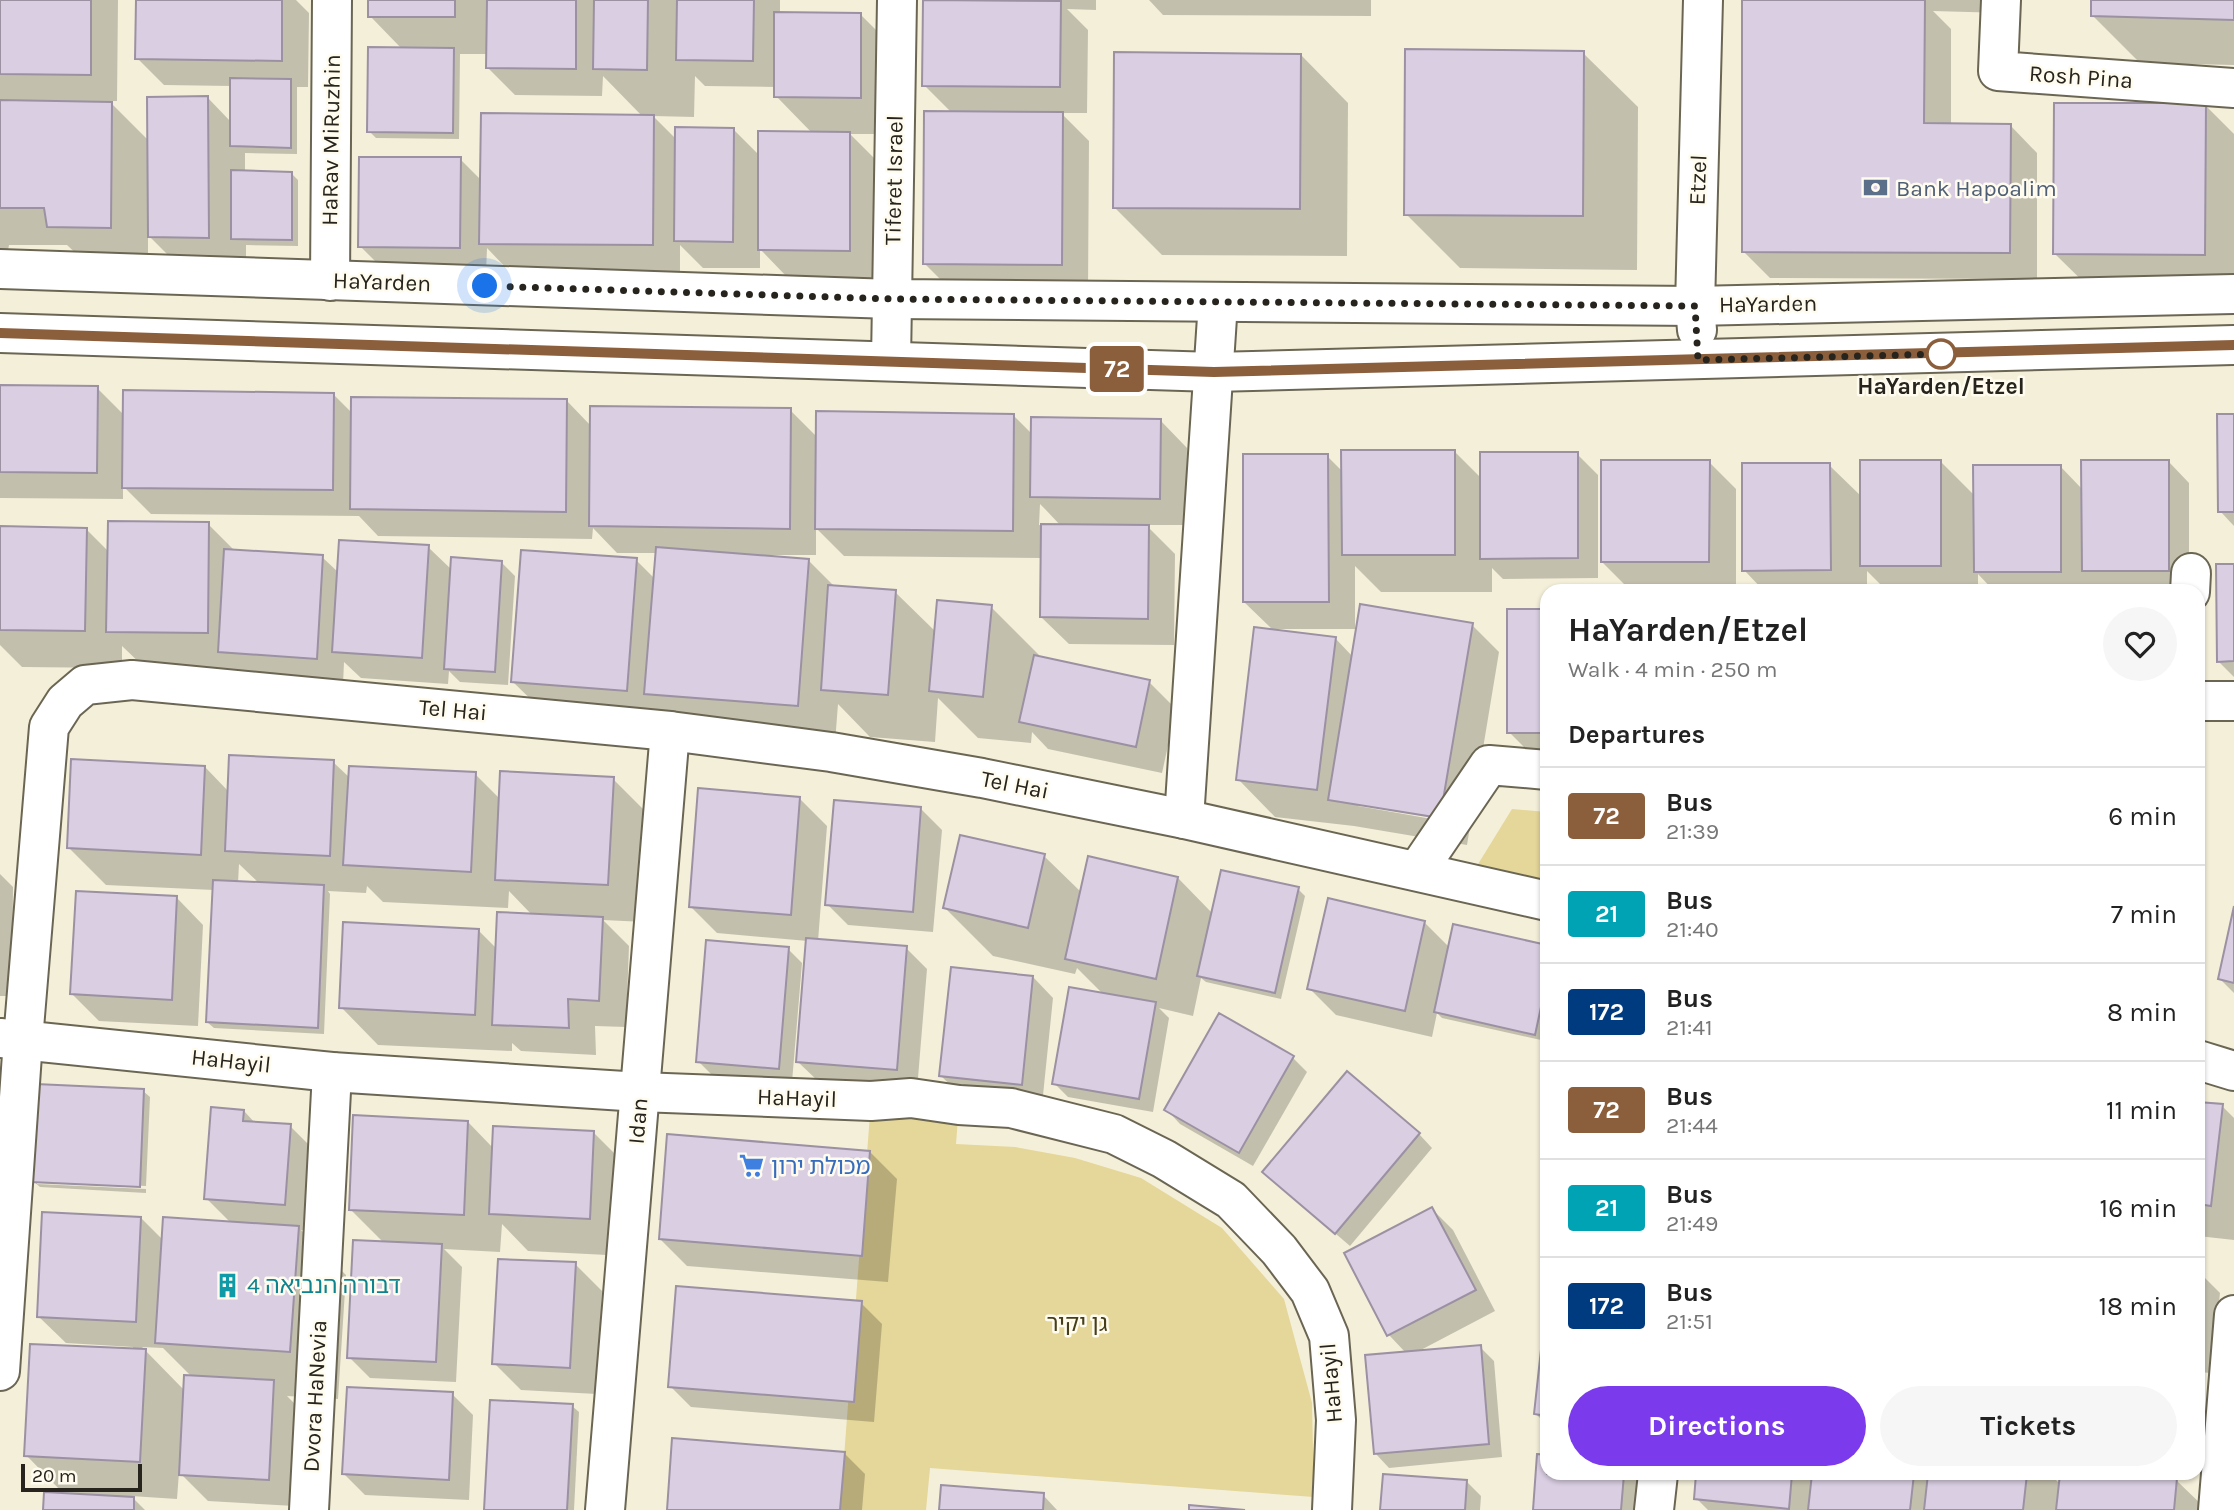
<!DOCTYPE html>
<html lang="en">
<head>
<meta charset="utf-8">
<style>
	body { margin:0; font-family:Karla,"Noto Sans Hebrew",sans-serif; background:#f6f6f6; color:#222; height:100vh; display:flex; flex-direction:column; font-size:26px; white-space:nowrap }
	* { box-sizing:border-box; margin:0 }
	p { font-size:23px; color:#767676 }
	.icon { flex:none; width:38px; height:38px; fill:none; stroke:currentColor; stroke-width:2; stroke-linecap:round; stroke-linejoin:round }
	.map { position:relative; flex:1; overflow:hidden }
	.panel { position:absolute; left:1540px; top:584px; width:665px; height:896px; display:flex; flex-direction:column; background:#fff; border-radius:21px; box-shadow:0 2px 5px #0004 }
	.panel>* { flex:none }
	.badge { padding:0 14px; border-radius:5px; font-size:24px; line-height:46px }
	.scale { position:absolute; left:21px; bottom:18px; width:121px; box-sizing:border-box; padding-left:7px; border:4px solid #26241c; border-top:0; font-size:19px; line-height:24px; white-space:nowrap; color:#26241c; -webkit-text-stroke:5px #fffcef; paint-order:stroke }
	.you { position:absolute; width:35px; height:35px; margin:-18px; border:5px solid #fff; border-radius:50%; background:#1a73e8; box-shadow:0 0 0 10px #1a73e833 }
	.map>.badge { position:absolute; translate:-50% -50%; box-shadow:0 0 0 4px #fff }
	h2 { padding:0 28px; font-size:26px; line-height:63px }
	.round { display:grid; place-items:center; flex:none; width:74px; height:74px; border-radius:37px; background:#f6f6f6 }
	.headline { display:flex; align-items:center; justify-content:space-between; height:119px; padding:0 28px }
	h1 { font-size:33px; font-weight:700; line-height:52px }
	.primary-button { display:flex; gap:14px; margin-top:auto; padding:14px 28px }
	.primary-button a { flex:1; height:80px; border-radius:42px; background:#7c3aed; color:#fff; font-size:28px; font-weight:700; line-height:80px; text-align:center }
	.primary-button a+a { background:#f6f6f6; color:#222 }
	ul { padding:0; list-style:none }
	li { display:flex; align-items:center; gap:21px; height:98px; padding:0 28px; border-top:2px solid #e0e0e0 }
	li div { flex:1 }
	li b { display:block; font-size:26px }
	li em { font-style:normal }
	li .badge { min-width:77px; font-weight:700; text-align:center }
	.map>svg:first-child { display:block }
</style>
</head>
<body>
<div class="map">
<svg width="2234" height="1510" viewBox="0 0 2234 1510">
	<rect width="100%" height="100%" fill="#f4efd9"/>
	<g fill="#e5d699">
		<polygon points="1512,809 1547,812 1547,901 1467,882"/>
		<polygon points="871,1101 959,1105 956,1144 1015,1147 1075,1158 1141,1178 1222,1228 1284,1299 1312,1403 1314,1497 930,1468 926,1510 840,1510"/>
	</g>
	<g fill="#0003" fill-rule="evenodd">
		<polygon points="0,0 118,0 117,101 109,101 149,141 208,98 231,122 232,86 164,85 137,58 137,0 296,0 309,13 308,87 297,87 297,154 245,153 245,172 291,173 298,180 298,246 246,245 246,275 187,274 148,235 148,265 86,263 67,245 9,245 5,266 0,266"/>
		<path d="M370 0H780V14L861 15 898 52V134H850L877 161 876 278 786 276 760 249V268H703L680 245V272L508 270 487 248 486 274 387 273 360 246 460 159 482 181 643 117 603 76 602 96 515 95 488 68V54H460L459 139 376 138 369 131 402 49 370 16ZM695 76 705 86 776 87V96L813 134 760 156 733 129 677 140 653 116 694 117Z"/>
		<polygon points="943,0 1096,0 1096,10 1067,9 1088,30 1087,113 1061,113 1089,141 1088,291 951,290 924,263 952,113 924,85 944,1"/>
		<polygon points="1149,0 1371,0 1371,16 1163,15"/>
		<polygon points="1814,0 2005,0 2004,13 1933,11 1951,29 1951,125 2010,125 2037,153 2037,279 1770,278 1743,251"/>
		<polygon points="2093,0 2234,0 2234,65 2140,63 2092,15"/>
		<polygon points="1583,53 1638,107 1637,270 1460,268 1406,214"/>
		<polygon points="1301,55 1348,103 1347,256 1162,255 1114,207"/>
		<polygon points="2205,105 2234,134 2234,302 2103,301 2055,254"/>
		<path d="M0 387 97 388 125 416 333 394 353 414 567 401 591 426 790 410 818 438 1013 415 1033 435 1160 420 1187 448 1186 525H1146L1175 554 1174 645 1069 644 1041 617 1042 558 844 556 816 528V555H768V558L809 561 835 587 895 592 936 632 991 607 1039 655 1038 658 1149 682 1176 709 1162 773 1048 749 1032 732 1031 743 978 738 938 698 935 742 870 737 838 704 835 743 551 719 513 682 636 560 655 579 657 553H617L593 528 592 539 378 536 359 516 151 514 123 486V499L0 498ZM1040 504 1045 509 1061 526 1039 525Z"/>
		<polygon points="2234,416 2234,526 2220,511"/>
		<polygon points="1454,451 1482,479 1577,454 1598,475 1598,578 1503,579 1492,568 1492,592 1381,592 1355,566 1355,629 1274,629 1274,631 1244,602 1327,456 1343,472"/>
		<polygon points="1940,461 1975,496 2060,466 2083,490 2169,462 2189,483 2189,591 2104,591 2098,585 2098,592 1995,592 1978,574 1978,592 1888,592 1867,571 1867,592 1765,592 1744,570 1829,465 1862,497"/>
		<polygon points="1709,462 1736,489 1736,588 1629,589 1602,562"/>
		<polygon points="208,524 235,551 322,557 339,573 428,547 452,570 501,562 515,576 508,685 460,682 449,671 448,684 361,678 344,662 343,685 246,678 238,669 145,668 122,646 122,668 22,667 0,645 0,528 86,529 109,552"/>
		<polygon points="2234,565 2234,677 2218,661"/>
		<polygon points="1547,610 1547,753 1530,753 1509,732"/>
		<path d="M1472 625 1499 652 1467 845 1354 826 1275 817 1238 779 1335 638 1353 657ZM1358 803 1449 818V822L1358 806Z"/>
		<path d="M333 762 350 778 475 774 500 799 613 779 650 816 645 922 603 920 629 946 626 1027 595 1026 596 1055 521 1051 512 1043V1051L378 1045 341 1007 478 930 497 949 533 916 509 891 508 908 383 902 367 886 366 893 328 891 330 894 324 1034 214 1028 207 1022 214 890 106 885 68 847 205 767 229 792ZM239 864 260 884 238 883Z"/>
		<polygon points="799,798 827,826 818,941 906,948 927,969 917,1090 819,1082 798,1062 808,941 717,933 690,906"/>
		<polygon points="921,809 942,830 933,932 848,925 827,904"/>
		<polygon points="1044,856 1082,893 1178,878 1213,914 1298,889 1305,896 1281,999 1206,982 1201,978 1193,1016 1159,1008 1169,1018 1153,1112 1068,1097 1054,1083 1104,995 1077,968 1075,974 993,956 945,908"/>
		<polygon points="0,874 13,887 12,996 0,996"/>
		<polygon points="176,897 203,925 198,1026 99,1021 72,994"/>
		<polygon points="2234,914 2234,993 2219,978"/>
		<polygon points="1424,922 1450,948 1547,947 1547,1012 1541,1040 1442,1018 1437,1013 1432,1037 1336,1015 1309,988"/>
		<polygon points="788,949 802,963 792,1082 712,1075 698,1061"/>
		<polygon points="1033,977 1053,998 1042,1105 962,1096 941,1076"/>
		<polygon points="1220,1016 1293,1058 1307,1072 1253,1166 1180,1124 1167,1110"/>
		<polygon points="143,1091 150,1097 146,1186 37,1180 37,1184 146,1189 146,1193 40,1187 33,1181"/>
		<polygon points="2198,1103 2222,1106 2234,1118 2234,1240 2198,1236"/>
		<path d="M244 1111 256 1124 290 1126 317 1153 311 1231 301 1230 346 1275 338 1399 287 1396 300 1409 295 1506 208 1501 179 1472 177 1499 131 1496 145 1510H45L65 1495 26 1455 133 1350V1347L66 1343 38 1316 141 1218 164 1241 231 1223 206 1198ZM142 1347 163 1348 192 1377 185 1391Z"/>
		<polygon points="468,1122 494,1149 594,1133 631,1170 627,1256 528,1251 502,1224 500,1252 444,1249 462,1267 456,1382 370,1378 349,1357 384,1243 350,1209"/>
		<polygon points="1419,1134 1432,1148 1350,1246 1264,1172"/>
		<polygon points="870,1152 897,1179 888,1282 687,1266 660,1239"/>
		<polygon points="1432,1209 1453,1230 1495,1311 1417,1352 1480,1347 1494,1361 1502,1457 1389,1468 1376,1454 1406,1353 1389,1335"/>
		<polygon points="575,1264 602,1291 597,1394 521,1390 494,1363"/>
		<polygon points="2198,1271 2220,1293 2211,1373 2198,1372"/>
		<polygon points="861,1303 882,1324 874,1422 691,1407 670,1386"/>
		<polygon points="1547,1324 1547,1425 1535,1413"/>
		<polygon points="452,1394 473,1415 469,1500 365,1495 344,1474"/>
		<polygon points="572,1406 579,1412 574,1510 486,1510"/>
		<polygon points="844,1453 865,1474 862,1510 668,1510"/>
		<polygon points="1547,1457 1547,1474 1634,1474 1638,1477 1635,1510 1534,1510"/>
		<polygon points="1698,1474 2050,1474 2060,1484 2062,1474 2115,1474 2176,1480 2204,1507 2203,1510 1708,1510 1696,1498"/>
		<polygon points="1467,1482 1481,1496 1480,1510 1382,1510"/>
		<polygon points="1043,1495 1057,1510 941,1510"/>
	</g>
	<g fill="#d9cee2" stroke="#9b91a3" stroke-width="2">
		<polygon points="0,0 91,0 91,75 0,74"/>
		<polygon points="136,0 282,0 282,61 135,59"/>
		<rect x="368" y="0" width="87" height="17"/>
		<polygon points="487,0 576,0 576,69 486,68"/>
		<polygon points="594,0 648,0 647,70 593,69"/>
		<polygon points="677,0 754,0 753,61 676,60"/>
		<polygon points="923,0 1061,1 1060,87 922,86"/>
		<polygon points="1742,0 1925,0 1924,123 2011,124 2010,253 1742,252"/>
		<polygon points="2091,0 2234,0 2234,20 2091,16"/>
		<polygon points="774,12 861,13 861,98 774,97"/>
		<polygon points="368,47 454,48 453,133 367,132"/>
		<polygon points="1405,49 1584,51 1583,216 1404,215"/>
		<polygon points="1114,52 1301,54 1300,209 1113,208"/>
		<polygon points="230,78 291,79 291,148 230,146"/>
		<polygon points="208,96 209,238 148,237 147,97"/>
		<polygon points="0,100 112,102 111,228 47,227 44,208 0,208"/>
		<polygon points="2054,103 2206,103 2205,255 2053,254"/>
		<polygon points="924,111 1063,112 1062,265 923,264"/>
		<polygon points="481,113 654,115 653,245 479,244"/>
		<polygon points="675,127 734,128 733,242 674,241"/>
		<polygon points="758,131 850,132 850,251 758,250"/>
		<polygon points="359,157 461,157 460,248 358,247"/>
		<polygon points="231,170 292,172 292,240 231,239"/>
		<polygon points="0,385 98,386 97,473 0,472"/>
		<polygon points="123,390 334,393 333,490 122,488"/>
		<polygon points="351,397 567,399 566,512 350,509"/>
		<polygon points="590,406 791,408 790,529 589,526"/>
		<polygon points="816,411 1014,414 1013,531 815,529"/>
		<polygon points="2217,414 2234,414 2234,512 2218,512"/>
		<polygon points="1031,417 1161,419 1160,499 1030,497"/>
		<polygon points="1341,450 1455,450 1455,555 1342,555"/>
		<polygon points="1480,452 1578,452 1578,558 1480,559"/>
		<polygon points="1243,454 1328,454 1329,602 1243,602"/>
		<polygon points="1601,460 1710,460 1709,562 1601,562"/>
		<rect x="1860" y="460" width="81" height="106"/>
		<polygon points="2081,460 2169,460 2169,571 2082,571"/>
		<polygon points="1742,463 1830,463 1831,570 1742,571"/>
		<polygon points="1973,465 2061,465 2061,572 1974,572"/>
		<polygon points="108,521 209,522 208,633 106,632"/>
		<polygon points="1041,524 1149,525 1148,619 1040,617"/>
		<polygon points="0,526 87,528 85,631 0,630"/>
		<polygon points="339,540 429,545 422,658 332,652"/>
		<polygon points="656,547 809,559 798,706 644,694"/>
		<polygon points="224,549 323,555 317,659 218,652"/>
		<polygon points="521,550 637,558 627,691 511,682"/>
		<polygon points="451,557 502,561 495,672 444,669"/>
		<polygon points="2216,564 2234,564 2234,661 2217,662"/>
		<polygon points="828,585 896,590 888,695 821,690"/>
		<polygon points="937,600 992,605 983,697 929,691"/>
		<polygon points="1360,604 1473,623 1440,818 1328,800"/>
		<rect x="1507" y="609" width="40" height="124"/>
		<polygon points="1254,627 1336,637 1317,790 1236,780"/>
		<polygon points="1034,655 1150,680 1136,747 1019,722"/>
		<polygon points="229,755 334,760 330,856 225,851"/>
		<polygon points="71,759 205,766 201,855 67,848"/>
		<polygon points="349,766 476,772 471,872 343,865"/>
		<polygon points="500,771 614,777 608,885 495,880"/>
		<polygon points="698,788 800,797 791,915 689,907"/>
		<polygon points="834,800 921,807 913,912 825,905"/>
		<polygon points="960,835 1045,854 1028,928 943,908"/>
		<polygon points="1088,856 1178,877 1156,979 1065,959"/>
		<polygon points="1221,870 1299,887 1275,993 1197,976"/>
		<polygon points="213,880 324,885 318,1028 206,1022"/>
		<polygon points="76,891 177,896 172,1000 70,994"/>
		<polygon points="1328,898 1425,921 1405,1011 1307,989"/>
		<polygon points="2234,906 2234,983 2218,979"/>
		<polygon points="497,912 603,917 599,1001 568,999 569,1028 492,1025"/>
		<polygon points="343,922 479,929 475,1015 339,1008"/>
		<polygon points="1453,924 1547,945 1547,979 1535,1035 1434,1012"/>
		<polygon points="806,938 907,946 897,1070 796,1062"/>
		<polygon points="706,940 789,947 779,1069 696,1062"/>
		<polygon points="951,967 1033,976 1022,1085 939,1076"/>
		<polygon points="1069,987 1156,1002 1139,1099 1052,1084"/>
		<polygon points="1219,1013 1294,1056 1239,1153 1164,1110"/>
		<polygon points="1347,1071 1420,1133 1335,1234 1262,1172"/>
		<polygon points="36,1084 144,1089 140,1187 31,1182"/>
		<polygon points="2198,1102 2223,1104 2211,1206 2198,1204"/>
		<polygon points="211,1107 244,1110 243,1121 291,1124 285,1205 204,1199"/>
		<polygon points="353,1115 468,1121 464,1215 349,1210"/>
		<polygon points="493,1126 594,1131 590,1219 489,1214"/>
		<polygon points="667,1134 870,1151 862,1256 659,1239"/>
		<polygon points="1432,1207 1476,1290 1387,1336 1344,1253"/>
		<polygon points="42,1212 141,1217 136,1322 37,1317"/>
		<polygon points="163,1217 299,1226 290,1352 155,1343"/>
		<polygon points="353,1240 442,1244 436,1362 347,1358"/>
		<polygon points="498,1259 576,1262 570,1368 492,1364"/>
		<polygon points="676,1286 862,1301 854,1402 668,1387"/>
		<polygon points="1544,1322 1547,1322 1547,1416 1534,1414"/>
		<polygon points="30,1344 146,1349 140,1462 24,1456"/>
		<polygon points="1481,1345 1489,1444 1374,1454 1365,1355"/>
		<polygon points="184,1375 274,1380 269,1480 179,1475"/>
		<polygon points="347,1387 453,1392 449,1480 342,1474"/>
		<polygon points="490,1400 573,1404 567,1510 484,1510"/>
		<polygon points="672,1438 845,1452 840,1510 667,1510"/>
		<polygon points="1537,1454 1547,1455 1547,1474 1624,1474 1621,1510 1533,1510"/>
		<polygon points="1383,1474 1467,1480 1465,1510 1380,1510"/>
		<polygon points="1696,1474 1792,1474 1789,1509 1694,1499"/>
		<polygon points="1812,1474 1914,1474 1910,1510 1808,1510"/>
		<polygon points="1928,1474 2027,1474 2023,1510 1924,1510"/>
		<polygon points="2060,1474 2132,1474 2177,1478 2174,1510 2056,1510"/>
		<polygon points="941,1485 1044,1493 1043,1510 939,1510"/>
		<polygon points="44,1492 134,1497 134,1510 43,1510"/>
		<polygon points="1189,1505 1245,1510 1189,1510"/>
	</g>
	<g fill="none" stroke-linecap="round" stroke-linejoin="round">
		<defs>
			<g id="minor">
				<polyline points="2001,0 1998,71 2234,88"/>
				<polyline points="0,269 892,299 1695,306 2234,294"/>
				<polyline points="330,281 332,0"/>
				<polyline points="1697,330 1695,306 1703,0"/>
				<polyline points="0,333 1214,372 2234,345"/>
				<polyline points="891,361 897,0"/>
				<polyline points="2190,592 2191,573"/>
				<polyline points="2198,701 2234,701"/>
				<polyline points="1184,819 1218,302"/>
				<polyline points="1417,871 1489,765 1547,770"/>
				<polyline points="0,1038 332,1072 640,1092 871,1101 911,1098 959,1105 1011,1108 1114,1134 1164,1159 1231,1200 1279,1250 1310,1291 1329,1336 1336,1420 1332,1510"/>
				<polyline points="2198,1060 2234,1071"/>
				<polyline points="0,1371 23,1040 49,727 65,702 85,685 132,680 670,731 831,752 982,778 1184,819 1547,901"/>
				<polyline points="309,1510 332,1072"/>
				<polyline points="605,1510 670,731"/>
				<polyline points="1654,1510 1658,1474"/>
				<polyline points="2218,1510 2234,1315"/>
			</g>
		</defs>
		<use href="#minor" stroke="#6b6653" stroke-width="42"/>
		<use href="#minor" stroke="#fff" stroke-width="38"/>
	</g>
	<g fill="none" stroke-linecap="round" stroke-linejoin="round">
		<defs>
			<polyline id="line" points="0,333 1214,372 2234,345"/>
		</defs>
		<use href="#line" stroke="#fff" stroke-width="16"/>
		<use href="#line" stroke="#8b5e3c" stroke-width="10"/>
		<polyline stroke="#26241c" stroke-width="7" stroke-dasharray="0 12.6" points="485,286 892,299 1695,306 1698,360 1942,354 1941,354"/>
	</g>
	<defs>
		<symbol id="bank-bare" viewBox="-9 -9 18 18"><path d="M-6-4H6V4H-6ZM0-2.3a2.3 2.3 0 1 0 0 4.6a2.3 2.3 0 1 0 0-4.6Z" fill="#5c6f8a" stroke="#fffcef" stroke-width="2.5" paint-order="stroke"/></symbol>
		<symbol id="supermarket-bare" viewBox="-9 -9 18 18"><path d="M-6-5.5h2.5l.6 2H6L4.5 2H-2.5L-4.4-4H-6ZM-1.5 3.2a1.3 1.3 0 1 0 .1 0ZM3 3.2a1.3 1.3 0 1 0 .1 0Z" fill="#3f7fe0" stroke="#fffcef" stroke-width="2.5" paint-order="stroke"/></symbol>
		<symbol id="building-bare" viewBox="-9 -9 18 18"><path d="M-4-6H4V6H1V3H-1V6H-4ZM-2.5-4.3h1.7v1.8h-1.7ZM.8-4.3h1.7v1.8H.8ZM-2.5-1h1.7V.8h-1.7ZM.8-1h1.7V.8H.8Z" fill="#0f9aa8" stroke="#fffcef" stroke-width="2.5" paint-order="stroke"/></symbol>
	</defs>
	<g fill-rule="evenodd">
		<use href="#bank-bare" x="1858" y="170" width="35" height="35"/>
		<use href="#supermarket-bare" x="734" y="1148" width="35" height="35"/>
		<use href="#building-bare" x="210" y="1268" width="35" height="35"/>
	</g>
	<circle fill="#fff" stroke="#8b5e3c" stroke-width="3.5" cx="1941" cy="354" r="14"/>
	<g text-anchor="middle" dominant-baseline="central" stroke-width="5" stroke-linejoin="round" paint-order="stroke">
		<g font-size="23" fill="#26241c" stroke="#fffcef">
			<text transform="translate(2081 77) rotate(4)">Rosh Pina</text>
			<text transform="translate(331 140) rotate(-89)">HaRav MiRuzhin</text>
			<text transform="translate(894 180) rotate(-89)">Tiferet Israel</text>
			<text transform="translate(1698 180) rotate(-88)">Etzel</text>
			<text transform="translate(382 282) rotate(2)">HaYarden</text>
			<text transform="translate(1768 304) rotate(-1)">HaYarden</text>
			<text transform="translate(453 710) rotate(5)">Tel Hai</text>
			<text transform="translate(1015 785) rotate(11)">Tel Hai</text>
			<text transform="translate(231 1061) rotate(6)">HaHayil</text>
			<text transform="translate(797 1098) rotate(2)">HaHayil</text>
			<text transform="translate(638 1121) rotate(-85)">Idan</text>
			<text transform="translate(1331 1383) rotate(-95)">HaHayil</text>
			<text transform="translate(315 1396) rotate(-87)">Dvora HaNevia</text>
		</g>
		<g font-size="23" fill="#4e5e75" stroke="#fffcef" text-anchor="start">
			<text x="1896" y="188">Bank Hapoalim</text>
		</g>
		<g font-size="23" font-weight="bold" fill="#26241c" stroke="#fffcef">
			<text x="1941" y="386">HaYarden/Etzel</text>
		</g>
		<g font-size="23" fill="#366cbe" stroke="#fffcef" text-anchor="start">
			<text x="771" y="1166">מכולת ירון</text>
		</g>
		<g font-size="23" fill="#0d838f" stroke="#fffcef" text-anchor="start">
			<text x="247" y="1285">דבורה הנביאה 4</text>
		</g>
		<g font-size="23" fill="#463e1b" stroke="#fffcef">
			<text x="1077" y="1323">גן יקיר</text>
		</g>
	</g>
</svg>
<div class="scale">20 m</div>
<div class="you" style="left:485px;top:286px"></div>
<b class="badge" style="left:1117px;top:369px;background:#8b5e3c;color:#fff">72</b>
<section class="panel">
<div class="headline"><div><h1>HaYarden/Etzel</h1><p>Walk · 4 min · 250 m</p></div><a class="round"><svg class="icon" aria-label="heart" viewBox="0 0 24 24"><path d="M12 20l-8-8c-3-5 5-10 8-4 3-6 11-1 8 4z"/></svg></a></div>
<h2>Departures</h2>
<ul>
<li><span class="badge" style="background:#8b5e3c;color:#fff">72</span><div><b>Bus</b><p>21:39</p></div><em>6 min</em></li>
<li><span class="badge" style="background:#00a3b4;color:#fff">21</span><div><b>Bus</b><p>21:40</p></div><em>7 min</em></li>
<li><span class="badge" style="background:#003b80;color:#fff">172</span><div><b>Bus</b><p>21:41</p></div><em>8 min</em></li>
<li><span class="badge" style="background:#8b5e3c;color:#fff">72</span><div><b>Bus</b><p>21:44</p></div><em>11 min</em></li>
<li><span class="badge" style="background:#00a3b4;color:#fff">21</span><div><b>Bus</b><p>21:49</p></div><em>16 min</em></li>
<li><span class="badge" style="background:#003b80;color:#fff">172</span><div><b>Bus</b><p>21:51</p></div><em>18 min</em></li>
</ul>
<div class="primary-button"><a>Directions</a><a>Tickets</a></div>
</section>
</div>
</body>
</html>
